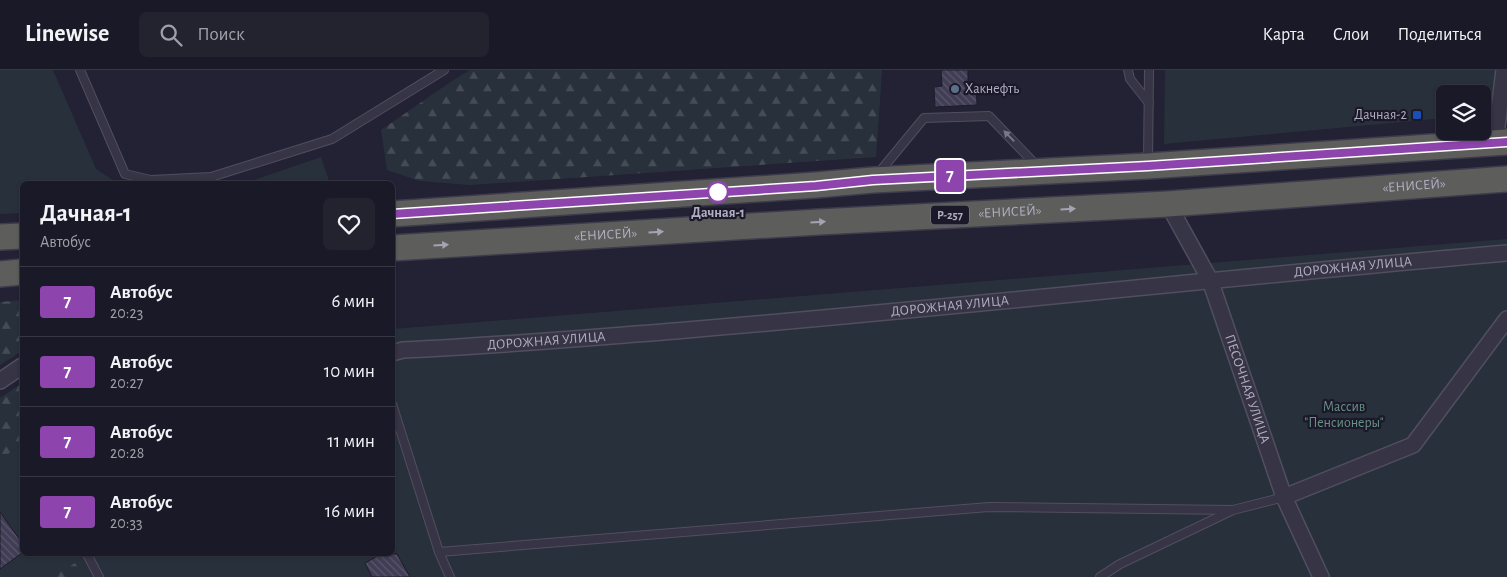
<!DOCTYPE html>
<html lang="ru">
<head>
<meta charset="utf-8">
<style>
	body { margin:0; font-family:"Alegreya Sans",sans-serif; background:#23222f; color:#f1f3f6; height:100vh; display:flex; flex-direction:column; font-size:19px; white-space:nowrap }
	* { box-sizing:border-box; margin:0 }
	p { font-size:16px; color:#9fa0a7 }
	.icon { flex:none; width:28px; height:28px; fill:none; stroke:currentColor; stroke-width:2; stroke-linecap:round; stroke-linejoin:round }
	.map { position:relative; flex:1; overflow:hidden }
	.side { position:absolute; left:20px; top:111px; width:375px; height:375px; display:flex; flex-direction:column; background:#1a1927; border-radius:8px; box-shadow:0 1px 4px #0004,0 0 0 1px #383844 }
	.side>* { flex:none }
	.badge { padding:0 10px; border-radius:4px; font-size:18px; line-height:32px }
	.fabs { position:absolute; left:1436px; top:15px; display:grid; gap:10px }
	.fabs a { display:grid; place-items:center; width:55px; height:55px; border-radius:8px; background:#1a1927; box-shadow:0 1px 4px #0004,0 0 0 1px #383844; font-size:25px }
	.map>.badge { position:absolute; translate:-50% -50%; box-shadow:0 0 0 2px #fff }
	.round { display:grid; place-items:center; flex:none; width:52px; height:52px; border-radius:8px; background:#23222f }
	.headline { display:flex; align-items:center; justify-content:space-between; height:85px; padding:0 20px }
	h1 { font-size:24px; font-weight:700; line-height:38px }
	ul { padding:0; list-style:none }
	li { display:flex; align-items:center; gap:15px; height:70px; padding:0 20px; border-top:1px solid #383844 }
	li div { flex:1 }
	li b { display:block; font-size:19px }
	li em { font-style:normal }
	li .badge { min-width:55px; font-weight:700; text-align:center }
	header { display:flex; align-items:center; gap:30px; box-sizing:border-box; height:70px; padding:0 25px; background:#1a1927; border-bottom:1px solid #383844 }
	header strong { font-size:24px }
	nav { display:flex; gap:28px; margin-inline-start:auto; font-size:18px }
	.search { width:350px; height:45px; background:#23222f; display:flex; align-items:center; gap:12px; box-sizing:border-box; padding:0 18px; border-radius:8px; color:#9fa0a7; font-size:19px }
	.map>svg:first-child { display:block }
</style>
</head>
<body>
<header>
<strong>Linewise</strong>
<div class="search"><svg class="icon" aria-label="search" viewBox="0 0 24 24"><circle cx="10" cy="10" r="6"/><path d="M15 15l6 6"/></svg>Поиск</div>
<nav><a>Карта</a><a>Слои</a><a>Поделиться</a></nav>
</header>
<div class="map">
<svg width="1507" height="507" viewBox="0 0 1507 507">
	<defs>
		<pattern id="forest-firs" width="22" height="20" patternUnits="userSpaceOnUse" patternTransform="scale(1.25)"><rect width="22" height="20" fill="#28313b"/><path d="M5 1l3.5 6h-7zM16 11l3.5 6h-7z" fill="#454c56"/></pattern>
		<pattern id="building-back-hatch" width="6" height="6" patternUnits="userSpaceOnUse" patternTransform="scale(1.25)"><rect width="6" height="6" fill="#403d55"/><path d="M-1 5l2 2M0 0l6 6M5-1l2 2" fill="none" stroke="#59566c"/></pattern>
	</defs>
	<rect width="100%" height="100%" fill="#232134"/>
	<g fill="#28313b">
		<polygon points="0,0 53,0 96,99 119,114 22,114 22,143 0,144"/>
		<polygon points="1165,0 1507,0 1507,44 1483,45 1482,24 1445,24 1445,48 1164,74"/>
		<polygon points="321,87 330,114 242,114"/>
		<polygon points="1507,169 1507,507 0,507 0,389 22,375 22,484 392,484 393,259"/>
	</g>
	<g fill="url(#forest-firs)">
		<polygon points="470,0 882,0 876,87 470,115 420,111 387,100 381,60 449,13"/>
		<polygon points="22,230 22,281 0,295 0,232"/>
		<polygon points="22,313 22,375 0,389 0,328"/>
		<polygon points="75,493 84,507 52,507"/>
	</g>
	<g fill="url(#building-back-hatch)" stroke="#1d1b2b">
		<polygon points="941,0 968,0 968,14 976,14 977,35 935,37 934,17 942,16"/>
		<polygon points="0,442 22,473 22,483 0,499"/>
		<polygon points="381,484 397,484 410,507 372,507 365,493"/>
	</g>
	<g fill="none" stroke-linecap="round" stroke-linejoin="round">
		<defs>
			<g id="service">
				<polyline points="80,0 125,104 151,110 211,107 332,69 444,0"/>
				<polyline points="1128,0 1130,9 1149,33"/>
				<polyline points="1148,93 1149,0"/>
				<polyline points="877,105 924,48 989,46 1037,96"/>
				<polyline points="392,334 439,482 450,507"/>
				<polyline points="439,482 989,437 1233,440 1284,427"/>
				<polyline points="87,484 99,507"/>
				<polyline points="1100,507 1120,494 1231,441"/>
			</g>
			<g id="minor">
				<polyline points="1495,73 1504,0"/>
				<path id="s1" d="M1168 134 1210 210 1284 427 1321 507"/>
				<path id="s2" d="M392 283 403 280C494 276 585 268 675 261 953 238 1230 207 1507 183"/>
				<polyline points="0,311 22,296"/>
				<polyline points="1284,427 1413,375 1507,249"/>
			</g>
			<g id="trunk">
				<polyline points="392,144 816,115 873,110 1148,96 1507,72"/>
				<polyline points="0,167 22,166"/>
				<path id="s3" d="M392 178 819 152 1168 134 1507 109"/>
				<polyline points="0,204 22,202"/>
			</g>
		</defs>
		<use href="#service" stroke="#514e60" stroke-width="10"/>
		<use href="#minor" stroke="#514e60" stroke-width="18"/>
		<use href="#trunk" stroke="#3e3b4c" stroke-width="28"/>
		<use href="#service" stroke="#363445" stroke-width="8"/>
		<use href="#minor" stroke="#363445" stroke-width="15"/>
		<use href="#trunk" stroke="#5d5e5b" stroke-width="25"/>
	</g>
	<defs><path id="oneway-solid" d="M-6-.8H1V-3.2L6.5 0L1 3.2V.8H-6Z" transform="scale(1.25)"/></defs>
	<use fill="#7a778a" href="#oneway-solid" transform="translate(1009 66) rotate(-134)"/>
	<g fill="#a4a2b3">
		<use href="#oneway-solid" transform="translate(1068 139) rotate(-3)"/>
		<use href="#oneway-solid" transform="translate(818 152) rotate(-3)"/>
		<use href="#oneway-solid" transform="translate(656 162) rotate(-4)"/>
		<use href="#oneway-solid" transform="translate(441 175) rotate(-4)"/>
	</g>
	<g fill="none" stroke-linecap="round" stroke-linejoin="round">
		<defs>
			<polyline id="line" points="392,144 816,116 873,110 1148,96 1507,72"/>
		</defs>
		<use href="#line" stroke="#fff" stroke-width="11"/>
		<use href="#line" stroke="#8e44ad" stroke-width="8"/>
	</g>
	<circle fill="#5c6f8a" stroke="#1b1929" stroke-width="2" cx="955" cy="19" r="5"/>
	<rect fill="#1a4fb4" stroke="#1b1929" stroke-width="2" x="1412" y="40" width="10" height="10" rx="2.5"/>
	<circle fill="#fff" stroke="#8e44ad" stroke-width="2.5" cx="718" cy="122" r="10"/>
	<g text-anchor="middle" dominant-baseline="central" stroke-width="4.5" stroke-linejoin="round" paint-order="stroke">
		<rect fill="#1b1929" stroke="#848194" stroke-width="1" x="931" y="135.5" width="38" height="19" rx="4"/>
		<g font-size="12" font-weight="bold" fill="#b1aec2">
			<text x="950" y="145">Р-257</text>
		</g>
		<g font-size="14" fill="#b1aec2" stroke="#1b1929" text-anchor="start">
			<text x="965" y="19">Хакнефть</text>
			<text x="1407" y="45" text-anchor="end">Дачная-2</text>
		</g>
		<g font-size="14" fill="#b1aec2" stroke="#1b1929">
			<text stroke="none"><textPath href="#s3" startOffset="1024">«ЕНИСЕЙ»</textPath></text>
			<text stroke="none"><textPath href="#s3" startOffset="619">«ЕНИСЕЙ»</textPath></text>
			<text stroke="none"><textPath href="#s3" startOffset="214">«ЕНИСЕЙ»</textPath></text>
			<text stroke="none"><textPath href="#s2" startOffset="965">ДОРОЖНАЯ УЛИЦА</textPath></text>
			<text stroke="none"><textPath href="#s2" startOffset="560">ДОРОЖНАЯ УЛИЦА</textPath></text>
			<text stroke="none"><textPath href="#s2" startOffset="155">ДОРОЖНАЯ УЛИЦА</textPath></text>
			<text stroke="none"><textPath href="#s1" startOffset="202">ПЕСОЧНАЯ УЛИЦА</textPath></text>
		</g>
		<g font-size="14" font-weight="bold" fill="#b1aec2" stroke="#1b1929">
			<text x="718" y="143">Дачная-1</text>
		</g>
		<g font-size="14" fill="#689086" stroke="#1b1929">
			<text x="1344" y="337">Массив<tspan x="1344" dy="16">"Пенсионеры"</tspan></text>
		</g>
	</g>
</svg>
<div class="fabs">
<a><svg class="icon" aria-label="layers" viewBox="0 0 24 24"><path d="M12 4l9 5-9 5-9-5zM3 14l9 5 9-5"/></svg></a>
</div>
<b class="badge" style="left:950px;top:106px;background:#8e44ad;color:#fff">7</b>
<section class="side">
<div class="headline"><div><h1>Дачная-1</h1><p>Автобус</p></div><a class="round"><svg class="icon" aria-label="heart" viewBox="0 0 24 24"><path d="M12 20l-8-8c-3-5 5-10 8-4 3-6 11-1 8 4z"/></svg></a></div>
<ul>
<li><span class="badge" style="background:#8e44ad;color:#fff">7</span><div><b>Автобус</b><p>20:23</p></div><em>6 мин</em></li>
<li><span class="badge" style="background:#8e44ad;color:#fff">7</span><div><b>Автобус</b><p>20:27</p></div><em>10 мин</em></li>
<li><span class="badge" style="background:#8e44ad;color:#fff">7</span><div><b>Автобус</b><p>20:28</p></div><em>11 мин</em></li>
<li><span class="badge" style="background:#8e44ad;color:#fff">7</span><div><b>Автобус</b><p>20:33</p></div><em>16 мин</em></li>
</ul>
</section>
</div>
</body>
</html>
